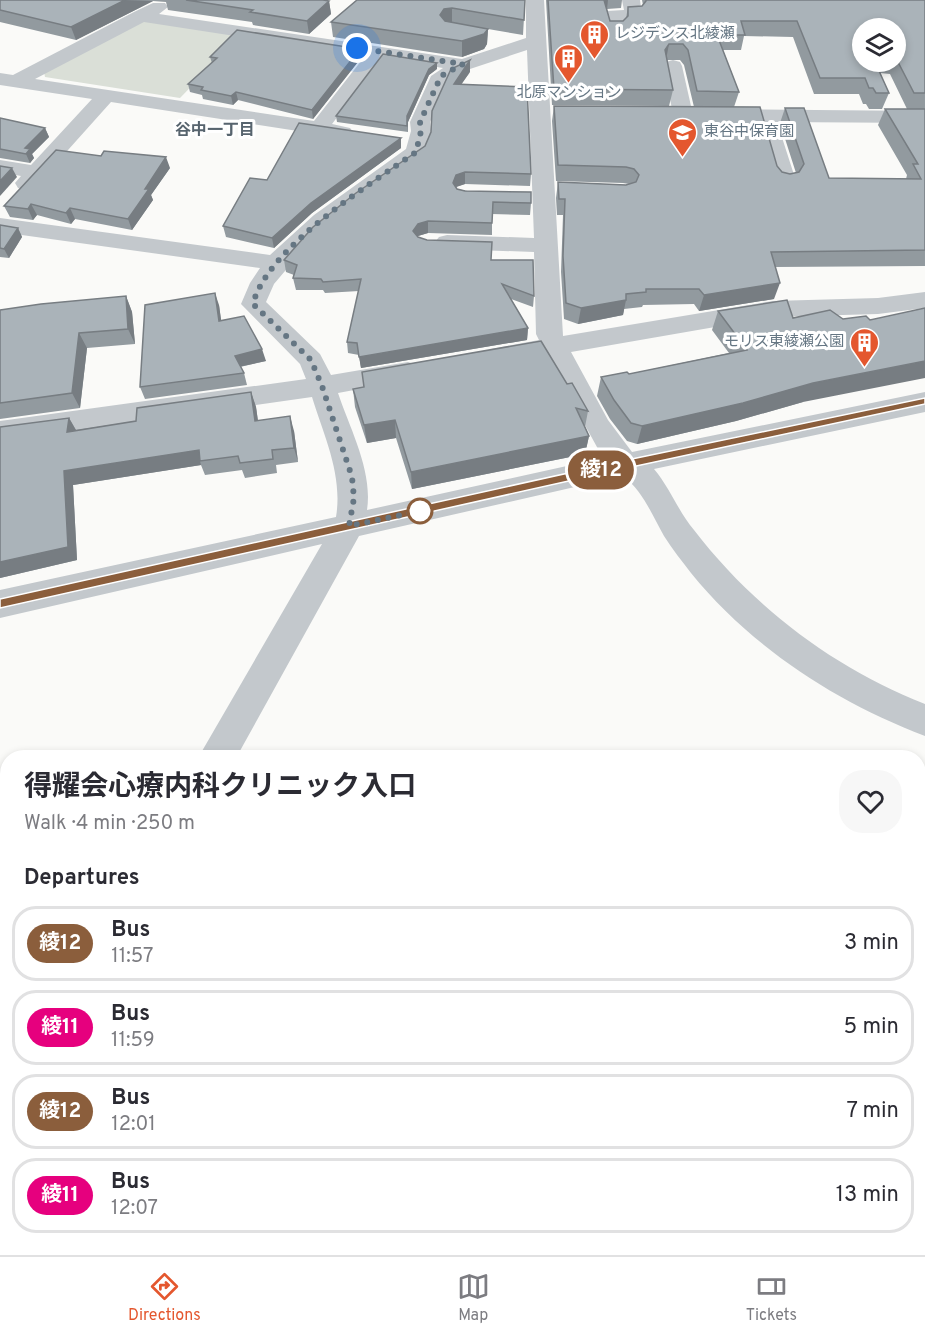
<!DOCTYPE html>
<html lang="en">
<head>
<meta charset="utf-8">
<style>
	body { margin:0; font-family:Overpass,"Noto Sans JP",sans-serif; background:#f7f7f7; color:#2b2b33; height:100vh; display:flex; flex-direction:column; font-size:22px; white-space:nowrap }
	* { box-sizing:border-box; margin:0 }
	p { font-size:20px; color:#7c7c81 }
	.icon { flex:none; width:33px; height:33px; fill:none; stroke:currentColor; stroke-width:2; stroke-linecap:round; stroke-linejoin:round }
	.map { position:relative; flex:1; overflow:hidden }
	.side { position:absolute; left:0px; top:750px; width:926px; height:506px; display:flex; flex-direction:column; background:#fff; border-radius:24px 24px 0 0; box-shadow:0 3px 9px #0003 }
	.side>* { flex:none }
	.badge { padding:0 12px; border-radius:20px; font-size:21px; line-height:39px }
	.fabs { position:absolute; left:852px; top:18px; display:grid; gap:12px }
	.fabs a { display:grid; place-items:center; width:54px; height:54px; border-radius:50%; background:#fff; box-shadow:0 3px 9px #0003; font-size:30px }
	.you { position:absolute; width:30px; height:30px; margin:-15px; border:4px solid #fff; border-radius:50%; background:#1a73e8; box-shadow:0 0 0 9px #1a73e833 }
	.map>.badge { position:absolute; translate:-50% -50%; box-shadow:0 0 0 3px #fff }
	h2 { padding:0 24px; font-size:22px; line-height:54px }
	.round { display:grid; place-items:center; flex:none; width:63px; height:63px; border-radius:24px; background:#f7f7f7 }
	.overview { display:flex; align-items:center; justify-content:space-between; height:102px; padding:0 24px }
	h1 { font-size:28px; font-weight:700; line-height:45px }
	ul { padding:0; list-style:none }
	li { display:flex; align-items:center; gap:18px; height:75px; margin:0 12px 9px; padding:0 12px; border:3px solid #e1e1e2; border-radius:24px }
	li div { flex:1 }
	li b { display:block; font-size:22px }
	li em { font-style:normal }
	li .badge { min-width:66px; font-weight:700; text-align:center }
	.tab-bar { display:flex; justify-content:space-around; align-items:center; height:84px; border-top:2px solid #e1e1e2; background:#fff; font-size:16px; color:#7c7c81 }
	.tab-bar a { display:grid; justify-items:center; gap:3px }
	.tab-bar .selected { color:#e4572e }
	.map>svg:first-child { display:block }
</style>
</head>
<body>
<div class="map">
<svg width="925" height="1255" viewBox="0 0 925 1255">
	<rect width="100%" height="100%" fill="#fafaf8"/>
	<polygon fill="#dadfd7" points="149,21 241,35 180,98 45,77 44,72 136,23"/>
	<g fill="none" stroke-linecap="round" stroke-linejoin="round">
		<g fill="#c3c8cc" fill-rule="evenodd">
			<path d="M526 0H544L563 336 773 301 878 298 925 292V308L878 314 773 317 571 352 608 420 632 452 925 392V412L654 469C670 488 678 511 694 530 753 607 835 669 925 704V736C836 702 752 648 691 573 682 561 672 549 664 536 652 515 643 491 623 476L359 536 236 758H198L322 544 0 618V590L336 517C343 475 324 436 312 397L0 441V421L306 379 300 364 241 304 250 283 260 268 0 232V218L270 255 314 215 406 149 411 131 410 122 431 76 443 68 382 58 332 124 350 128 353 132 350 136 343 138 111 102 34 188 26 190 18 188 15 183 21 176 0 172V160L31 165 92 99 0 85V73L13 75 134 12 153 3H165L168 7 159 14 462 59 526 38ZM144 22 365 56 314 121 35 79ZM527 50 534 238 447 235 439 237 435 242 439 247 447 249 534 252 536 334 539 340 491 349 487 355 491 361 500 364 547 356 603 458 367 510C373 471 350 429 338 393L408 380 417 377 421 371 417 365 408 362 331 375 320 354 266 302 274 284 307 245 355 205 423 156 431 131 430 122 449 79 470 69Z"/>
			<polygon points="622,0 640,0 642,15 639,19 623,20 624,30 621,34 609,34 604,15 607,11 624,10"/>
			<polygon points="673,60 680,62 682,66 693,115 690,119 676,119 673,115 664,66 666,62"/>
			<polygon points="719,109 925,111 925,123 777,122 796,181 793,186 785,188 777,186 774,181 757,121 712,119 709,115 712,111"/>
			<polygon points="0,1007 8,1011 8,1054 0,1051"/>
			<polygon points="918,1019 925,1021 925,1065 918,1063"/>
			<polygon points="8,1094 8,1149 0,1152 0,1097"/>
			<polygon points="434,1248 495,1248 497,1255 437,1255"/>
		</g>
	</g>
	<g fill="#929a9f" fill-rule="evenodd">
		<polygon points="0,0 323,0 329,1 331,14 309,34 253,25 252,22 168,10 166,2 153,1 76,40 0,22"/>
		<polygon points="357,0 525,0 523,35 488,29 487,44 484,49 462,57 333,37 331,22"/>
		<path d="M546 0H622L621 8 607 9 610 21H623L626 18 628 7 642 6 643 5 642 0H925V109H907L890 74 880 73 889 93 882 109H869L866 104H863L859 94H814L793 37 744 36 741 50H723L739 92 734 107H694L684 65 680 60H667L673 90 669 106 552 105ZM896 28V62H862Z"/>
		<polygon points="210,57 361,58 313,119 238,100 233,105 203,99 202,95 190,92 188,84 212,63"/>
		<polygon points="437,69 429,75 408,122 408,132 337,122 336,116"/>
		<polygon points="470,72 461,84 531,174 530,186 465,184 456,187 457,189 531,203 530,215 492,214 492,235 428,233 418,236 417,237 491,260 534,296 533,307 511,299 528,328 527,340 361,368 359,355 348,353 347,342 359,291 325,293 323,290 296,290 293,278 294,275 286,272 284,260 425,146 431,132 432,111"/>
		<polygon points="554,106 777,166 782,172 790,174 796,173 780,123 785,108 829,178 906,179 907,175 878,125 885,109 925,109 925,266 775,267 774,299 699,311 694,304 643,305 642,307 624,309 623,315 578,324 564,319 561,272 563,215 557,215 556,198 558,182 626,185 629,184 623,183 556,181 552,121"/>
		<polygon points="0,118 45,128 49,137 32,154 34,158 30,163 0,158"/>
		<polygon points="401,138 401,148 312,213 274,248 226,237 223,226 267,180"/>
		<polygon points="170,168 151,195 153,200 132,230 75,219 71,224 37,215 33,220 10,217 4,206"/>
		<polygon points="0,225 18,228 22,237 9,258 0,257"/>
		<polygon points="126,296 132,312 135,344 87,348 80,408 0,419 0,310"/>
		<polygon points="219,305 221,321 266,361 240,367 244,373 247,385 145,399 140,387"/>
		<polygon points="718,311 803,402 736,421 637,444 627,441 610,419 597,396 601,377 629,374 729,353 712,330"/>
		<polygon points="567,384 588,411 585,427 589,436 585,454 412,489 396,438 367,443 355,407 353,389"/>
		<polygon points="251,392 256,407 258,421 294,431 298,462 276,465 277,473 245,478 242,470 205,475 201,465 73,485 77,560 0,578 0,427 69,418 76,430 136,421"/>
	</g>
	<g fill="#777d82">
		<polygon points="125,0 153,1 76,40 71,27"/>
		<polygon points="604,0 608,0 607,9"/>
		<polygon points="329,1 331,14 309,34 307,21"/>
		<polygon points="452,8 452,23 444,25 440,15 444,9"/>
		<polygon points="488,29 487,44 484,49 462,57 462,41"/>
		<polygon points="669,44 666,60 665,50"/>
		<polygon points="360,49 361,58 313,119 312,110"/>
		<polygon points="470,60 470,72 454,95 454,84"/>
		<polygon points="437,63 437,69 429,75 408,122 408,132 407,116 429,69"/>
		<polygon points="236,92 238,100 233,105 231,96"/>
		<polygon points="45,128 49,137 32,154 34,158 30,163 26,154 25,148"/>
		<polygon points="401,138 401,148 312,213 274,248 272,238 311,203"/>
		<polygon points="166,157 170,168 151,195 153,200 132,230 128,219 145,189"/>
		<polygon points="12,168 17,177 0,196 0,181"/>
		<polygon points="465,172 465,184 456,187 453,183 456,175"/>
		<polygon points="31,204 37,215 33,220 28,209"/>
		<polygon points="70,208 75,219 71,224 66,213"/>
		<polygon points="428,221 428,233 418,236 414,242 413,231 418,224"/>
		<polygon points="18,228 22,237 9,258 4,249"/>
		<polygon points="780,283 774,299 699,311 704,295"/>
		<polygon points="215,293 219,305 223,333 219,321"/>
		<polygon points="126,296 132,312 135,344 128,329"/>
		<polygon points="626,300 623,315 578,324 581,308"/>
		<polygon points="528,328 527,340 361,368 359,357"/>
		<polygon points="79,333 87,348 80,408 72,393"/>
		<polygon points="262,349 266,361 238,367 235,356"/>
		<polygon points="925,361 925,378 803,402 736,421 637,444 642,426 813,383"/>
		<polygon points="251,392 256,407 260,436 255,421"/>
		<polygon points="290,416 294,431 298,462 294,448"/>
		<polygon points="69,418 77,432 67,432"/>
		<polygon points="395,420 396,438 367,443 364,425"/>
		<polygon points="589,436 585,454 412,489 411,472"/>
		<polygon points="199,450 200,461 201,465 73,485 77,560 0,578 0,562 64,471"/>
	</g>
	<g fill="#aab3b9" stroke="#777d82" stroke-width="1.5">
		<polygon points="0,0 125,0 71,27 0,10"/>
		<polygon points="186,0 323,0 329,1 307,21 250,12 253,10"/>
		<polygon points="357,0 525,0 524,20 452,8 444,9 440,15 445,21 488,29 484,34 462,41 331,22"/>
		<polygon points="548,0 604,0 610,21 623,21 628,16 628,7 642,6 646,1 646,0 925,0 925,93 914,93 896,58 896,28 862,28 862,62 876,62 875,62 889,93 876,93 873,88 869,88 865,78 820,78 797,21 741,21 745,35 717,35 739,92 697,91 688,50 683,44 669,44 665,50 673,90 554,89"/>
		<polygon points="237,30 360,49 312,110 236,92 231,96 201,90 203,87 188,84 217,58 210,57"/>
		<polygon points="383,54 437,63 429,69 407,116 407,126 336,116"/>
		<polygon points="470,60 454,84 527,87 531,174 465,172 456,175 453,183 457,189 465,191 531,192 531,203 493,202 492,223 428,221 418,224 413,231 418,237 427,240 492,242 491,260 533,260 534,296 502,284 528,328 359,357 357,343 347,342 361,279 323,282 321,279 293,278 297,265 284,260 313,227 356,193 425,146 431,132 432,111 451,69"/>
		<polygon points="554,106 760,107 777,166 782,172 790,174 799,172 804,164 785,108 804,108 829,178 921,179 913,164 918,164 885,109 925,109 925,250 771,252 780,283 704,295 699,289 646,289 646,292 626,294 626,300 581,308 566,303 563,256 565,199 559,199 558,182 626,185 636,182 639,175 634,169 626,167 558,165"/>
		<polygon points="0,118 45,128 25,148 30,149 26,154 0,149"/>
		<polygon points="299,123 401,138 311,203 272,238 223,226 250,178 267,180"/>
		<polygon points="56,150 101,156 104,151 166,157 145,189 149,189 128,219 70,208 66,213 31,204 28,209 4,206"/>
		<polygon points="0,166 12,168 0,181"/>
		<polygon points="0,225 18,228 4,249 0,248"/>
		<polygon points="215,293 219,321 244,316 262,349 235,356 244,373 140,387 145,305"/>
		<polygon points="126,296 128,329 79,333 72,393 0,403 0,310 41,304"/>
		<polygon points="787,300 793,318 830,310 843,319 866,316 870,320 925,308 925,361 813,383 743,403 642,426 631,423 614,400 601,377 627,372 629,374 747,350 718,311"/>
		<polygon points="541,341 567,384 572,383 588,411 576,408 589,436 411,472 395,420 364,425 353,389 364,387 362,372"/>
		<polygon points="251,392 255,421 290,416 294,448 272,450 273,459 240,463 238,456 200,461 199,450 64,471 68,547 0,562 0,427 69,418 67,432 136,421 137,408"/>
		<polygon points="545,1248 583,1248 582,1255 560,1255"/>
	</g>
	<polygon fill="#8b5e3c" stroke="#fff" stroke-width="1.5" points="925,398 925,404 627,468 0,608 0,599 627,460"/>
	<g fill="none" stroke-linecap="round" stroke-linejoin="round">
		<path stroke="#657683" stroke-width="6" stroke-dasharray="0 10.8" d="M357 48 463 64 441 76 420 122 421 131 416 152C369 185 267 248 253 304L311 360 322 386 352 477 354 498 349 526 420 511"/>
	</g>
	<defs>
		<symbol id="building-pin" viewBox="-11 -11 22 30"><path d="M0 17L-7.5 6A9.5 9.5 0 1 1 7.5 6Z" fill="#e4572e" stroke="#fff"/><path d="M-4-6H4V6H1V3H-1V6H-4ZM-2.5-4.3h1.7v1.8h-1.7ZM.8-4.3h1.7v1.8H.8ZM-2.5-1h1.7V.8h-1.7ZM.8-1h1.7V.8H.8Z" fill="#fff"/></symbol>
		<symbol id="school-pin" viewBox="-11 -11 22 30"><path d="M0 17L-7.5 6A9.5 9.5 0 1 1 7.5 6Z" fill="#e4572e" stroke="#fff"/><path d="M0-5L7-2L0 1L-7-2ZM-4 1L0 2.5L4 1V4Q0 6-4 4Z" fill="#fff"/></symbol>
	</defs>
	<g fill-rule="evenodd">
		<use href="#building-pin" x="578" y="18" width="33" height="45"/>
		<use href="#building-pin" x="552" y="42" width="33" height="45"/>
		<use href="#school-pin" x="666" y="116" width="33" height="45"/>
		<use href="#building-pin" x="848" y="326" width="33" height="45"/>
	</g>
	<circle fill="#fff" stroke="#8b5e3c" stroke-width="3" cx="420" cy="511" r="12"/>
	<g text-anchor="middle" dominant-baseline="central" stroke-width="6" stroke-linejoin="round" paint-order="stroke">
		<g font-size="15" fill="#657683" stroke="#fff" text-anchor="start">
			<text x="615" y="34">レジデンス北綾瀬</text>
			<text x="569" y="93" text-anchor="middle">北原マンション</text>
			<text x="704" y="132">東谷中保育園</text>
			<text x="844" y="342" text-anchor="end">モリス東綾瀬公園</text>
		</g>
		<g font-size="16" font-weight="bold" fill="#57646e" stroke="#fff">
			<text x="215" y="131">谷中一丁目</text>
		</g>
	</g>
</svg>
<div class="fabs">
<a><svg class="icon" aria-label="layers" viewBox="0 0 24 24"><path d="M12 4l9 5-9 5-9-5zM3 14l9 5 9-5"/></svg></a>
</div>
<div class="you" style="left:357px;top:48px"></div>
<b class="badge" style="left:601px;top:470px;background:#8b5e3c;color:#fff">綾12</b>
<section class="side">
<div class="overview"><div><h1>得耀会心療内科クリニック入口</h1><p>Walk · 4 min · 250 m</p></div><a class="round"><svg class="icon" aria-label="heart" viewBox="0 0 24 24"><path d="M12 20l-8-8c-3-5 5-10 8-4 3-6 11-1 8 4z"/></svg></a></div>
<h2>Departures</h2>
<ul>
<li><span class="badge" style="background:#8b5e3c;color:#fff">綾12</span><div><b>Bus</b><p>11:57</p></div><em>3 min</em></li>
<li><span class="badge" style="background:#e6007e;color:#fff">綾11</span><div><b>Bus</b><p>11:59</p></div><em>5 min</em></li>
<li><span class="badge" style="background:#8b5e3c;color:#fff">綾12</span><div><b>Bus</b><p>12:01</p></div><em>7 min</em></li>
<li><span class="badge" style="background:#e6007e;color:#fff">綾11</span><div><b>Bus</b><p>12:07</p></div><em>13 min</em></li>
</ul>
</section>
</div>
<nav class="tab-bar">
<a class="selected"><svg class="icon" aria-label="directions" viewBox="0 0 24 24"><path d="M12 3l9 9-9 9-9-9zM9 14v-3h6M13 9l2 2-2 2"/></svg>Directions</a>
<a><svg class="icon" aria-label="map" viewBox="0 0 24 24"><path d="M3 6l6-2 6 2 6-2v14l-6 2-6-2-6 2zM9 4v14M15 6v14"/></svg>Map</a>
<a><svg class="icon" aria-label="tickets" viewBox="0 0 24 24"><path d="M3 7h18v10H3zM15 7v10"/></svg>Tickets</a>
</nav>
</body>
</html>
